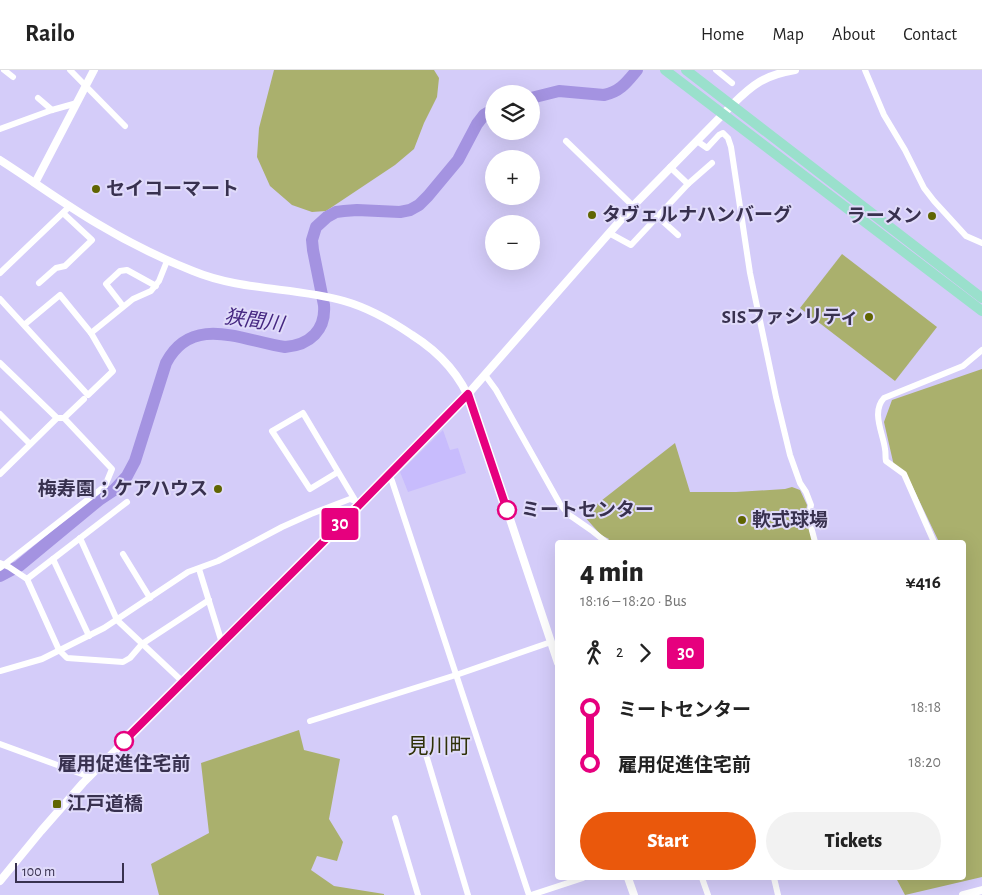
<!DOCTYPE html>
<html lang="en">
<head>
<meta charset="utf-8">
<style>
	body { margin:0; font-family:"Alegreya Sans","Noto Sans JP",sans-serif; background:#f2f2f2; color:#222; height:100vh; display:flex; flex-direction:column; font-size:19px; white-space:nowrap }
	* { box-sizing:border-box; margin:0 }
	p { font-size:16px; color:#767676 }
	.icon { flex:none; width:28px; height:28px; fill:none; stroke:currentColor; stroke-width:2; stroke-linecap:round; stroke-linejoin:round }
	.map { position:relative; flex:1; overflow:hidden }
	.panel { position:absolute; left:555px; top:470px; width:411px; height:340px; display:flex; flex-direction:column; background:#fff; border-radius:5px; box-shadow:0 5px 20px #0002 }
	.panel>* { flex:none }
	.badge { padding:0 10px; border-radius:4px; font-size:18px; line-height:32px }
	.fabs { position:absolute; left:485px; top:15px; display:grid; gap:10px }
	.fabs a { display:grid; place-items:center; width:55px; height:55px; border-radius:50%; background:#fff; box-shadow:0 5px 20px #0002; font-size:25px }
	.scale { position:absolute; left:15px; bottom:12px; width:109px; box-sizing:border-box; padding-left:5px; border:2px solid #38314f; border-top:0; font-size:14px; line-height:18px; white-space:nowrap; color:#38314f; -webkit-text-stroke:4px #e0dbfa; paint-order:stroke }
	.map>.badge { position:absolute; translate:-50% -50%; box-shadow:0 0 0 2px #fff }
	.legs { display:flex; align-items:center; gap:8px; height:55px; padding:0 25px; font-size:16px }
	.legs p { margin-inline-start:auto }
	.summary { display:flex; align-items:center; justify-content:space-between; height:85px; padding:0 25px }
	h1 { font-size:28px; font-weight:800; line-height:38px }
	.primary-button { display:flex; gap:10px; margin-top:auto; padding:10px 25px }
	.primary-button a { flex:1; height:58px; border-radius:30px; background:#ea580c; color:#fff; font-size:20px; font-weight:800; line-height:58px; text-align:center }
	.primary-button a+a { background:#f2f2f2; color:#222 }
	ul { padding:0 25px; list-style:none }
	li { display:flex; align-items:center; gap:18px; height:55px; font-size:19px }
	li i { display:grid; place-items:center; width:8px; height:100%; margin:0 6px; background:currentColor }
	li i::after { content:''; width:12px; height:12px; margin:-6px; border:4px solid; border-radius:50%; background:#fff }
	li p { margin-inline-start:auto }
	li:first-child i { background:linear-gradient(#0000 50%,currentColor 0) }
	li:last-child i { background:linear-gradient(currentColor 50%,#0000 0) }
	header { display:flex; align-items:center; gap:30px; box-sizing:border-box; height:70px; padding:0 25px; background:#fff; border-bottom:1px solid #e0e0e0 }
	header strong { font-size:24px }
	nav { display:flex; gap:28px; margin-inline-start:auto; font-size:18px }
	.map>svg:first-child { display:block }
</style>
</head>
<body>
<header>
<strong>Railo</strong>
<nav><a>Home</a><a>Map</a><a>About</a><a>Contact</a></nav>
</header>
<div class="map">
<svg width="982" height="825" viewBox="0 0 982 825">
	<rect width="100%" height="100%" fill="#d4ccf9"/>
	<polygon fill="#c8bcfd" points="443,360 450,380 458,378 466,403 408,422 400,402"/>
	<g fill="#aab06d">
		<polygon points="274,0 434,0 439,8 437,27 424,53 414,79 395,95 326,141 312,142 292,135 270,116 257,87 259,58"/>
		<polygon points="842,184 937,257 895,311 800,238"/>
		<polygon points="982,299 982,807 905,825 896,808 964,808 964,472 939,472 906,403 894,396 884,352 892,330"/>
		<polygon points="675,373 690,422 736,422 785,419 792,417 800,420 807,435 805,447 813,472 607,472 609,469 601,465 583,445"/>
		<polygon points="299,660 304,680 340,689 329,749 343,772 337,791 317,786 311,800 334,816 384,824 384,825 159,825 151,794 209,763 201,693"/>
	</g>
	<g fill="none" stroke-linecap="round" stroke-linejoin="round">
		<g stroke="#a493e1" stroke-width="12">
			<path d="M531 28 559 21 604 25C620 22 627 12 637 0"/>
			<path d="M0 506 19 496 99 430 114 420 127 406 135 391 166 293C192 243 243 271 285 277 310 275 326 260 324 235L313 180 312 170 316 157 327 147 336 142 344 141 357 140 400 142 410 140 419 135 428 126 458 90 477 54 484 45 494 39"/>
		</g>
		<g stroke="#fff" stroke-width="6">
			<polyline points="4,0 13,7"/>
			<polyline points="70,0 125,56"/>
			<polyline points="716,0 732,13"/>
			<polyline points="865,0 884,45 905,80 924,118 934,131 966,166 982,173"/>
			<polyline points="38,28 52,40"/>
			<polyline points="0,59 52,40 77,33"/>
			<polyline points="566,71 633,136"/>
			<polyline points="697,71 707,78 719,65 723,63 728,68 731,77 750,203 776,327 790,385 800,413 806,422 811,435 810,440 808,445 815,472"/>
			<polyline points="670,97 688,114 712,93"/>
			<polyline points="658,147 678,165"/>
			<polyline points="609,163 631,175 688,114"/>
			<polyline points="0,203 70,136"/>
			<polyline points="39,213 56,198 65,196 92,170 63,143"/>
			<polyline points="0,229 88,325 113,301 91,263 60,225 24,255"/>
			<polyline points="123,236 106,214 120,201 127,200 156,216"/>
			<polyline points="91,263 133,229 151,221 159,211 167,191"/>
			<polyline points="0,293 57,348 64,348 112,399 105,416 0,498"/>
			<polyline points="485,305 496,320 560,434 568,444 591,460 606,472"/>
			<polyline points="0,344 30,374"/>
			<polyline points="64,348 84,329"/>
			<polyline points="338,402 310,419 272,361 303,343 355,430"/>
			<polyline points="0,404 57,348"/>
			<polyline points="389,404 392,411 529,825"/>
			<polyline points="80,468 117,550 183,612"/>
			<path d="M934 472 904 404 886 391C885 387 886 383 885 379 883 363 871 342 884 328L963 296 982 280"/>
			<polyline points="123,484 150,528"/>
			<polyline points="53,489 89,566"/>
			<polyline points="0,493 9,497 27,509 59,580 67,588 123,592 130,588 142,574 209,530"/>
			<polyline points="199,499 222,573"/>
			<polyline points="27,509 127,432"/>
			<polyline points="0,601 42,589 104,558 188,502 218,491 282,457 311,444 350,429 360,433"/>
			<polyline points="310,651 456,605 551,572"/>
			<polyline points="0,674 90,707"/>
			<polyline points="424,678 468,825"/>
			<polyline points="395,748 418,825"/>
			<polyline points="702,808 708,825"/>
			<polyline points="774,808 778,825"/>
			<polyline points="531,825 583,808"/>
		</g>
		<g stroke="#fff" stroke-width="8">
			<path d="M0 90C33 111 64 134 98 154 128 172 160 188 193 201 241 221 295 217 344 231 369 238 390 250 412 265 439 282 460 304 472 335L558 593"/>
			<polyline points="35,113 94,0"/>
			<polyline points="628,808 634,825"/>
			<path d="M0 811 41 761 83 713 319 476 468 324 633 136 732 35C753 14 765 5 795 0"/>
			<polyline points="963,825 982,820"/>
		</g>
		<g stroke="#9ae0cc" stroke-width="10">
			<polyline points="665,0 982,241"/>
			<polyline points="686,0 982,228"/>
		</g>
	</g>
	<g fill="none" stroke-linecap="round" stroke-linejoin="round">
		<defs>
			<polyline id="line-1" points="124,671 319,476 468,324 507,440"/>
		</defs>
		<use href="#line-1" stroke="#fff" stroke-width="11"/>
		<use href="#line-1" stroke="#e6007e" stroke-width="8"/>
	</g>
	<g fill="#606502" stroke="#e0dbfa" stroke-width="2">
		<circle cx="96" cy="119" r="5"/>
		<circle cx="592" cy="145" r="5"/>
		<circle cx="932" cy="146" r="5"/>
		<circle cx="869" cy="247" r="5"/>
		<circle cx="218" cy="419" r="5"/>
		<circle cx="742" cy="450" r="5"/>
		<rect x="52" y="729" width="10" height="10" rx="2.5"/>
	</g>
	<g fill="#fff" stroke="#e6007e" stroke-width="2.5">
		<circle cx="507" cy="440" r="9"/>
		<circle cx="124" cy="671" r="9"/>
	</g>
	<g text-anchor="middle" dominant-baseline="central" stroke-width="4" stroke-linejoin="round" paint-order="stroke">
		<g font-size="19" font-weight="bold" fill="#38314f" stroke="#e0dbfa" text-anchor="start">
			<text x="106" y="119">セイコーマート</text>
			<text x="602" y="145">タヴェルナハンバーグ</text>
			<text x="922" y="146" text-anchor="end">ラーメン</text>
			<text x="859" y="247" text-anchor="end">SISファシリティ</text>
			<text x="208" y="419" text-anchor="end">梅寿園；ケアハウス</text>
			<text x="752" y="450">軟式球場</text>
			<text x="67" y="734">江戸道橋</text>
		</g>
		<g font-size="19" font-weight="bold" fill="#38314f" stroke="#e0dbfa" text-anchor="start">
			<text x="521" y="440">ミートセンター</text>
			<text x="124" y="694" text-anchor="middle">雇用促進住宅前</text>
		</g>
		<g font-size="20" font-style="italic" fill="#452781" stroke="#e0dbfa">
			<text transform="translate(254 251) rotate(8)">狭間川</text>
		</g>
		<g font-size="21" fill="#2f3108" stroke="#e0dbfa">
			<text x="439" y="676">見川町</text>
		</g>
	</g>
</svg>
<div class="fabs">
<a><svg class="icon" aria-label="layers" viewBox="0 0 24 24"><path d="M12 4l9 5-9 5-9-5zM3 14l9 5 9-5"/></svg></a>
<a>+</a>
<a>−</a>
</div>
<div class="scale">100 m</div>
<b class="badge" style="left:340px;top:454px;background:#e6007e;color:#fff">30</b>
<section class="panel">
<div class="summary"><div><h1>4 min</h1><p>18:16 – 18:20 · Bus</p></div><b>¥416</b></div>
<div class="legs"><svg class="icon" aria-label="walk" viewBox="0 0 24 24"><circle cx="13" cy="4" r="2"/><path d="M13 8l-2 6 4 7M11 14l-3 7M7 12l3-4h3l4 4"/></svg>2<svg class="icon" aria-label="forward" viewBox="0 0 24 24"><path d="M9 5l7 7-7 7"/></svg><b class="badge" style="background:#e6007e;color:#fff">30</b></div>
<ul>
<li><i style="color:#e6007e"></i><b>ミートセンター</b><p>18:18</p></li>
<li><i style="color:#e6007e"></i><b>雇用促進住宅前</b><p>18:20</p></li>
</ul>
<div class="primary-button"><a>Start</a><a>Tickets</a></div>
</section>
</div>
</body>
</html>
